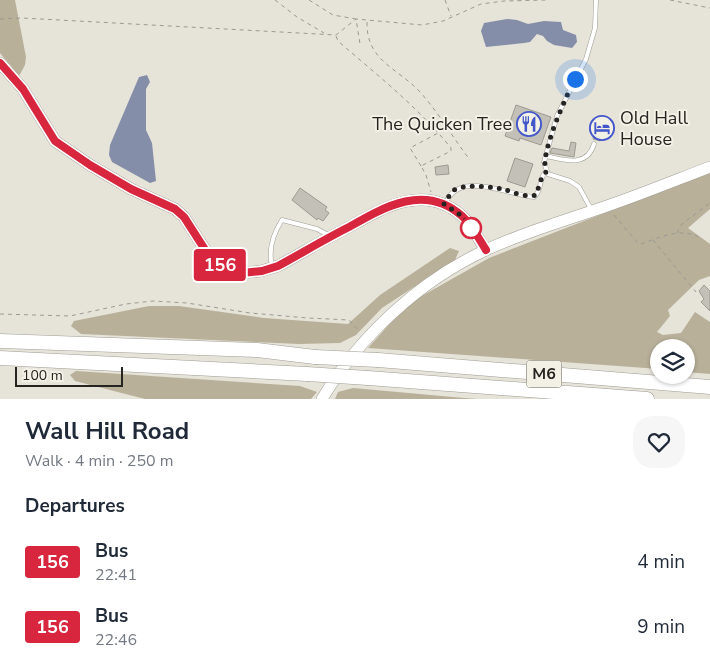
<!DOCTYPE html>
<html lang="en">
<head>
<meta charset="utf-8">
<style>
	body { margin:0; font-family:"Nunito Sans",sans-serif; background:#f6f6f7; color:#1f2937; height:100vh; display:flex; flex-direction:column; font-size:19px; white-space:nowrap }
	* { box-sizing:border-box; margin:0 }
	p { font-size:16px; color:#747a83 }
	.icon { flex:none; width:28px; height:28px; fill:none; stroke:currentColor; stroke-width:2; stroke-linecap:round; stroke-linejoin:round }
	.map { position:relative; height:399px; overflow:hidden }
	.sheet { display:flex; flex-direction:column; background:#fff; flex:1 }
	.sheet>* { flex:none }
	.badge { padding:0 10px; border-radius:4px; font-size:18px; line-height:32px }
	.fabs { position:absolute; left:650px; top:339px; display:grid; gap:10px }
	.fabs a { display:grid; place-items:center; width:45px; height:45px; border-radius:50%; background:#fff; box-shadow:0 1px 4px #0004; font-size:25px }
	.scale { position:absolute; left:15px; bottom:12px; width:108px; box-sizing:border-box; padding-left:5px; border:2px solid #252420; border-top:0; font-size:14px; line-height:18px; white-space:nowrap; color:#252420; -webkit-text-stroke:4px #f3f0e6; paint-order:stroke }
	.you { position:absolute; width:25px; height:25px; margin:-12px; border:4px solid #fff; border-radius:50%; background:#1a73e8; box-shadow:0 0 0 8px #1a73e833 }
	.map>.badge { position:absolute; translate:-50% -50%; box-shadow:0 0 0 2px #fff }
	h2 { padding:0 25px; font-size:19px; line-height:45px }
	.round { display:grid; place-items:center; flex:none; width:52px; height:52px; border-radius:20px; background:#f6f6f7 }
	.headline { display:flex; align-items:center; justify-content:space-between; height:85px; padding:0 25px }
	h1 { font-size:24px; font-weight:700; line-height:38px }
	ul { padding:0; list-style:none }
	li { display:flex; align-items:center; gap:15px; height:65px; padding:0 25px }
	li div { flex:1 }
	li b { display:block; font-size:19px }
	li em { font-style:normal }
	li .badge { min-width:55px; font-weight:700; text-align:center }
	.map>svg:first-child { display:block }
</style>
</head>
<body>
<div class="map">
<svg width="710" height="399" viewBox="0 0 710 399">
	<rect width="100%" height="100%" fill="#e6e3d9"/>
	<g fill="#b8b099">
		<polygon points="0,0 15,0 26,57 25,65 19,76 0,53"/>
		<polygon points="710,172 710,209 688,228 710,244 710,276 699,280 668,310 670,316 657,332 663,335 681,333 695,312 710,322 710,374 686,372 686,348 659,348 659,369 368,348 393,320 420,297 489,258"/>
		<polygon points="450,248 459,251 455,260 382,308 356,335 340,343 299,344 81,334 71,326 74,321 149,306 179,306 264,318 348,324 380,295"/>
		<polygon points="76,371 300,386 317,392 311,399 145,399 75,381 70,375"/>
		<polygon points="353,388 464,398 478,399 335,399 338,392"/>
	</g>
	<g fill="#858ea9">
		<polygon points="507,19 517,20 528,24 544,21 561,22 563,30 576,35 577,42 572,48 554,45 547,41 543,36 537,34 530,42 524,43 486,47 481,31 484,23"/>
		<polygon points="147,75 150,82 146,89 146,130 152,143 156,181 150,183 112,162 109,155 110,145 139,77"/>
	</g>
	<g fill="#c3c0b7" stroke="#9d9a91">
		<polygon points="516,105 551,117 541,145 520,138 519,141 505,136"/>
		<polygon points="598,116 609,119 606,137 601,136 600,141 593,139"/>
		<polygon points="571,142 576,143 574,157 550,153 552,148 569,151"/>
		<polygon points="515,158 533,164 525,187 507,181"/>
		<polygon points="448,165 449,174 436,175 435,167"/>
		<polygon points="300,188 327,207 325,210 329,213 323,221 318,218 317,220 292,200"/>
		<polygon points="704,285 710,291 710,311 701,302 704,299 699,291"/>
	</g>
	<g fill="none" stroke-linecap="round" stroke-linejoin="round">
		<defs>
			<g id="lane">
				<path d="M546 156C564 160 587 168 594 144"/>
				<path d="M446 202C461 170 508 195 534 197 543 190 538 178 546 172"/>
				<polyline points="591,209 579,187 570,181 548,174 544,162 557,116 586,59 595,28 596,0"/>
				<path d="M272 266C268 249 273 234 282 220L317 229 328 235"/>
			</g>
			<g id="secondary">
				<path d="M0 63 23 89 55 141 90 165 131 189 175 209 184 217 211 259 223 268 242 273 261 271 278 266C302 253 325 239 349 227 384 207 425 183 462 216 472 225 479 239 485 250"/>
				<path d="M322 399C359 337 419 281 486 250 524 232 567 220 607 206 642 194 676 180 710 167"/>
			</g>
			<g id="highway">
				<polyline points="0,341 257,350 315,357"/>
				<polyline points="0,358 307,374"/>
				<polyline points="378,360 710,387"/>
				<polyline points="368,378 647,399"/>
			</g>
		</defs>
		<use href="#lane" stroke="#a09d94" stroke-width="5"/>
		<use href="#secondary" stroke="#a09d94" stroke-width="12"/>
		<use href="#highway" stroke="#a09d94" stroke-width="15"/>
		<g stroke="#9b9991" stroke-width="1" stroke-dasharray="4 4" stroke-linecap="butt">
			<polyline points="275,0 297,17 324,33"/>
			<polyline points="309,0 333,15 356,19 360,44"/>
			<polyline points="445,0 451,16"/>
			<polyline points="670,0 710,8"/>
			<polyline points="0,19 22,18 336,35 356,19 422,25 443,21 481,4 504,1 547,0"/>
			<path d="M367 22C366 61 398 68 420 92 439 113 453 138 470 160"/>
			<path d="M336 36 338 41C377 75 418 107 451 148V151L421 166 426 175 431 192"/>
			<polyline points="421,166 410,148 438,133"/>
			<path d="M614 215 637 242 641 244C658 238 681 227 698 237"/>
			<polyline points="677,233 682,224 710,203"/>
			<polyline points="653,240 696,292"/>
			<polyline points="0,314 70,316 126,304 153,301 187,303 250,313 308,318 349,320 360,332"/>
		</g>
		<use href="#lane" stroke="#fff" stroke-width="4"/>
		<use href="#secondary" stroke="#fff" stroke-width="11"/>
		<use href="#highway" stroke="#fff" stroke-width="14"/>
		<defs>
			<g id="highway-bridge">
				<polyline points="315,357 378,360"/>
				<polyline points="307,374 368,378"/>
			</g>
		</defs>
		<use href="#highway-bridge" stroke="#a09d94" stroke-width="15" stroke-linecap="butt"/>
		<use href="#highway-bridge" stroke="#fff" stroke-width="14"/>
	</g>
	<g fill="none" stroke-linecap="round" stroke-linejoin="round">
		<defs>
			<path id="line" d="M0 63 23 89 55 141 90 165 131 189 175 209 184 217 211 259 223 268 242 273 262 271 278 266C302 253 325 239 349 227 384 207 425 183 462 216 472 225 479 239 486 250"/>
		</defs>
		<use href="#line" stroke="#fff" stroke-width="11"/>
		<use href="#line" stroke="#d7263d" stroke-width="8"/>
		<path stroke="#252420" stroke-width="5" stroke-dasharray="0 9" d="M471 228 474 231 462 216 444 204C447 200 449 195 453 191 462 183 495 187 506 190 515 193 527 198 536 195L542 177 546 172C539 155 566 97 575 79"/>
	</g>
	<defs>
		<symbol id="restaurant-ring" viewBox="-11 -11 22 22"><circle r="9.5" fill="#f3f0e6" stroke="#4357cb" stroke-width="1.5"/><path d="M-5-6h1v4h1v-4h1v4h1v-4h1v5L-1.5 .5V6h-2V.5L-5-1ZM5-6V6H3V1.5H1.5Q1.5-4 5-6Z" fill="#4357cb"/></symbol>
		<symbol id="hotel-ring" viewBox="-11 -11 22 22"><circle r="9.5" fill="#f3f0e6" stroke="#4357cb" stroke-width="1.5"/><path d="M-6-4.5h1.5V1H6V5H4.5V3h-9V5H-6ZM-4 0a1.8 1.8 0 1 1 3.6 0ZM.5 0V-2.5h3Q6-2.5 6 0Z" fill="#4357cb"/></symbol>
	</defs>
	<g fill-rule="evenodd">
		<use href="#restaurant-ring" x="515" y="110" width="28" height="28"/>
		<use href="#hotel-ring" x="588" y="114" width="28" height="28"/>
	</g>
	<circle fill="#fff" stroke="#d7263d" stroke-width="2.5" cx="471" cy="228" r="10"/>
	<g text-anchor="middle" dominant-baseline="central" stroke-width="4" stroke-linejoin="round" paint-order="stroke">
		<rect fill="#f3f0e6" stroke="#63615b" stroke-width="1" x="526.5" y="360.5" width="35" height="27" rx="4"/>
		<g font-size="16" font-weight="bold" fill="#252420">
			<text x="544" y="374">M6</text>
		</g>
		<g font-size="18" fill="#252420" stroke="#f3f0e6" text-anchor="start">
			<text x="620" y="118">Old Hall<tspan x="620" dy="21">House</tspan></text>
			<text x="512" y="124" text-anchor="end">The Quicken Tree</text>
		</g>
	</g>
</svg>
<div class="fabs">
<a><svg class="icon" aria-label="layers" viewBox="0 0 24 24"><path d="M12 4l9 5-9 5-9-5zM3 14l9 5 9-5"/></svg></a>
</div>
<div class="scale">100 m</div>
<div class="you" style="left:575px;top:79px"></div>
<b class="badge" style="left:220px;top:265px;background:#d7263d;color:#fff">156</b>
</div>
<section class="sheet">
<div class="headline"><div><h1>Wall Hill Road</h1><p>Walk · 4 min · 250 m</p></div><a class="round"><svg class="icon" aria-label="heart" viewBox="0 0 24 24"><path d="M12 20l-8-8c-3-5 5-10 8-4 3-6 11-1 8 4z"/></svg></a></div>
<h2>Departures</h2>
<ul>
<li><span class="badge" style="background:#d7263d;color:#fff">156</span><div><b>Bus</b><p>22:41</p></div><em>4 min</em></li>
<li><span class="badge" style="background:#d7263d;color:#fff">156</span><div><b>Bus</b><p>22:46</p></div><em>9 min</em></li>
</ul>
</section>
</body>
</html>
